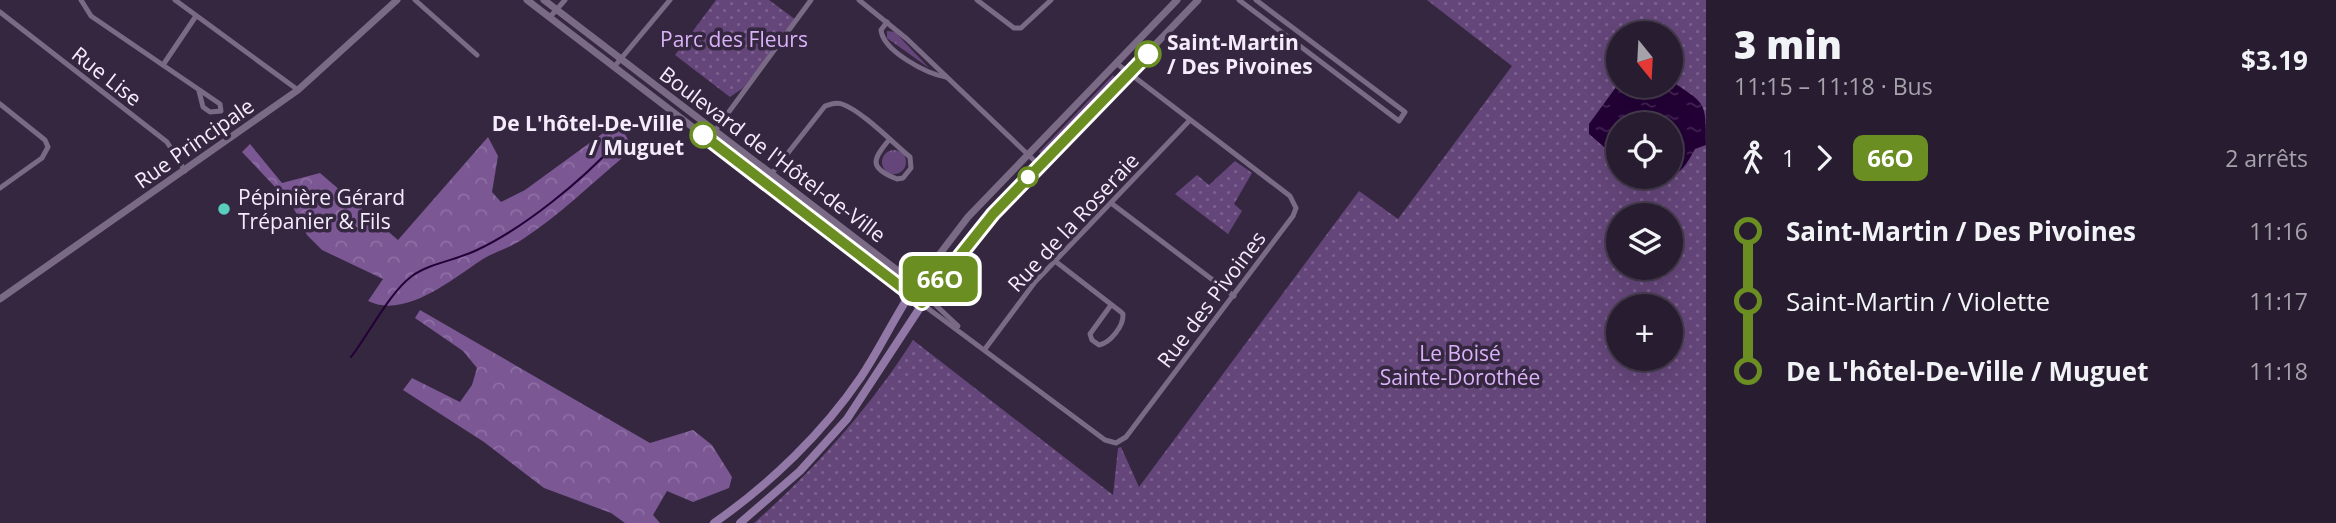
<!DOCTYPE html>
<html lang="fr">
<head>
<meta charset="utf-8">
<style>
	body { margin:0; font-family:"Open Sans",sans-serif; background:#302638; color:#f1f3f6; height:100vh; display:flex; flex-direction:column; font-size:26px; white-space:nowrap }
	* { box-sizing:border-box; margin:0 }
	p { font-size:23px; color:#a5a2ab }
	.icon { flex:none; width:38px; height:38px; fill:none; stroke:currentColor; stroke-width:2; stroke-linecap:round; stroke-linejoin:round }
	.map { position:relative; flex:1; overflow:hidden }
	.side { display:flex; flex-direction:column; background:#281d30; width:630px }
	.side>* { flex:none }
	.badge { padding:0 14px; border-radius:10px; font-size:24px; line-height:46px }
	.needle { width:46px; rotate:162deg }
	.tools { position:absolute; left:1606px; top:21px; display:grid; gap:14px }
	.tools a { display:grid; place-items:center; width:77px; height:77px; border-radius:50%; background:#281d30; box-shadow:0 7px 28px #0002,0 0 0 2px #443b4c; font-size:35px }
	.map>.badge { position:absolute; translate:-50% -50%; box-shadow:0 0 0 4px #fff }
	.legs { display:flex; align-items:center; gap:10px; height:77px; padding:0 28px; font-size:23px }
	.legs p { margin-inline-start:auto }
	.head { display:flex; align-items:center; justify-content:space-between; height:119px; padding:0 28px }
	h1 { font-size:38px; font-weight:800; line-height:52px }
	ul { padding:0 28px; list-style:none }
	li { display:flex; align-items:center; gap:24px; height:70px; font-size:26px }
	li i { display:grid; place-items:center; width:10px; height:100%; margin:0 9px; background:currentColor }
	li i::after { content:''; width:18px; height:18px; margin:-9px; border:5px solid; border-radius:50%; background:#281d30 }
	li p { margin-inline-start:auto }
	li:first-child i { background:linear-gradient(#0000 50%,currentColor 0) }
	li:last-child i { background:linear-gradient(currentColor 50%,#0000 0) }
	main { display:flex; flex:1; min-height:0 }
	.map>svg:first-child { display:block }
</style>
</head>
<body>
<main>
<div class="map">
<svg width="1706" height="523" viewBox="0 0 1706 523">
	<defs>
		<pattern id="grass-tufts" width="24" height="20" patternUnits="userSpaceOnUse" patternTransform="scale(1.75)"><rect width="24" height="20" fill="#65467b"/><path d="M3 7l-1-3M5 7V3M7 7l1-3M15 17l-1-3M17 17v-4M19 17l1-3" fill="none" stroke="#7c618f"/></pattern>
		<pattern id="forest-crowns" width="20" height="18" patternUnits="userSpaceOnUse" patternTransform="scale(1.75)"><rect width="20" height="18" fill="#7b5794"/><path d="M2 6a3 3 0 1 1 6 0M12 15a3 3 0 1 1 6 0" fill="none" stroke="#8e6fa4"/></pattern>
		<pattern id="park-dots" width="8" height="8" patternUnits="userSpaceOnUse" patternTransform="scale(1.75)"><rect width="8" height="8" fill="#65467b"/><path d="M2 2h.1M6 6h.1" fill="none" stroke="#7c618f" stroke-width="1.8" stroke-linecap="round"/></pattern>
		<pattern id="water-ripples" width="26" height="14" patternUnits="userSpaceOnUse" patternTransform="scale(1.75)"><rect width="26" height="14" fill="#230036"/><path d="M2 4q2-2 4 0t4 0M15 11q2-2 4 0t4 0" fill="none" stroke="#442554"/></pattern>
	</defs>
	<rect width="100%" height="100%" fill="#352740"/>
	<g fill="url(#grass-tufts)">
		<polygon points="887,31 895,32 929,68 887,38"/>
		<polygon points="1113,75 1116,78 1042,155 1039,152"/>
		<circle cx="894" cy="162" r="12"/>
		<polygon points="777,182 863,248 829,227 775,186"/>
	</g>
	<g fill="url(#forest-crowns)">
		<path d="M606 131H623L629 141 627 154C593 182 560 215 523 239 510 248 493 252 480 261 451 280 405 319 368 301L383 279 322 250 307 235 292 205 242 152 250 144 282 183 320 173 398 240 488 137 498 156 492 192 501 202 525 190Z"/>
		<polygon points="420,310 650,443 693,430 712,445 732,477 729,488 693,502 667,491 653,515 660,523 625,523 611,513 544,488 484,442 403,390 412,378 460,402 472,385 477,368 463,351 415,318"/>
	</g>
	<g fill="url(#park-dots)" fill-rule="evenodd">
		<polygon points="716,0 769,0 796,20 743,88 730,97 675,55"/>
		<path d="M1427 0H1706V523H754C815 469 869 409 913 340L1113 495 1118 448 1121 447 1139 487 1359 191 1398 219 1512 66ZM1619 33H1671V86H1619ZM1619 124H1671V177H1619ZM1619 215H1671V268H1619ZM1619 306H1671V359H1619Z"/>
		<polygon points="1235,161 1252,173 1234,204 1242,211 1228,234 1175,194 1197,175 1209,185"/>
	</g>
	<path fill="url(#water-ripples)" d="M1671 81C1706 104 1706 101 1706 145L1695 149C1688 161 1684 171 1671 176V124H1619V160L1589 134V124L1619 83V86H1671Z"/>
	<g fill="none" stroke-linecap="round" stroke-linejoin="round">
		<path stroke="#230036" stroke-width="2" d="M351 357C369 334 389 293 412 276 430 263 457 260 477 250 524 228 583 180 617 142"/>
		<g stroke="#7a6a86" stroke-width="5">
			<polyline points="81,0 91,16 220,104 221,111 210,112 203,107 199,91"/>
			<polyline points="175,0 298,90"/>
			<polyline points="415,0 477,55"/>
			<polyline points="859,0 907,39 1040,166"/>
			<polyline points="977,0 1014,28 1021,28 1051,0"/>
			<polyline points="1239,0 1399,121 1405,112 1256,0"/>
			<polyline points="0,12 167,142 185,171"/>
			<polyline points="549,18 565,0"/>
			<path d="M887 22 881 30C883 51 927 74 946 77"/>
			<polyline points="163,65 196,16"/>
			<polyline points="614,67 670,0"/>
			<polyline points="0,104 45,140 48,147 42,158 0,188"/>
			<polyline points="709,139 811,0"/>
			<path d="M765 182 825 106C831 104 836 102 842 104 862 111 893 143 910 157L911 168 903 178 897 179C869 168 872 160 889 140"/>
			<polyline points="1111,203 1234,296"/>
			<path d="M1055 261 1121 312 1123 314C1124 326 1110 343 1099 345L1092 340 1090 334 1111 305"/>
			<polyline points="927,297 958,326"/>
			<polyline points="922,304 1105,440 1116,443 1126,437 1293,216 1296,208 1290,196 1116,63"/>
			<polyline points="985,349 1035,282 1190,120"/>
		</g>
		<g stroke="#7a6a86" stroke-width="7">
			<polyline points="527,0 922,303"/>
			<polyline points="544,0 910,280 927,297 993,214 1198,0"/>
			<polyline points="916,285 968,217 1177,0"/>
			<polyline points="0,299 298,90 397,0"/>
		</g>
		<g stroke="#9278a6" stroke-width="8">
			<path d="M714 523C770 484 823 433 861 377 881 347 896 314 916 285"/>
			<polyline points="740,523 800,471 847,419 927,297"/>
		</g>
	</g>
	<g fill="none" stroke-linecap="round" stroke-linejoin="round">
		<defs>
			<polyline id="line-1" points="703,135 922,303 993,214 1148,54"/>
		</defs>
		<use href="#line-1" stroke="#fff" stroke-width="16"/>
		<use href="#line-1" stroke="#6b8e23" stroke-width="10"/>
	</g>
	<g fill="#fff" stroke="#6b8e23" stroke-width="3.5">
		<circle cx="1148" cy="54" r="12"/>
		<circle cx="703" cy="135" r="12"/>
		<circle cx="1028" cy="177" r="9"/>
	</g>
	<circle fill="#59cebe" stroke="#352740" stroke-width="2.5" cx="224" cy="209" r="7"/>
	<g text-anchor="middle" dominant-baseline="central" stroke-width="7" stroke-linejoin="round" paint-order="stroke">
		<g font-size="21" fill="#dab2f8" stroke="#352740">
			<text x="734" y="39">Parc des Fleurs</text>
			<text x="1460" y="353">Le Boisé<tspan x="1460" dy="24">Sainte-Dorothée</tspan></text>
		</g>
		<g font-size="21" font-weight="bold" fill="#f4ecfc" stroke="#352740" text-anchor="start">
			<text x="1167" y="42">Saint-Martin<tspan x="1167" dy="24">/ Des Pivoines</tspan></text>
			<text x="684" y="123" text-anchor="end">De L'hôtel-De-Ville<tspan x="684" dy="24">/ Muguet</tspan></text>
		</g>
		<g font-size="21" fill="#f4ecfc" stroke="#352740">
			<text transform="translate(107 76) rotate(38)">Rue Lise</text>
			<text transform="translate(194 143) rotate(-35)">Rue Principale</text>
			<text transform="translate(773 154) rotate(37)">Boulevard de l'Hôtel-de-Ville</text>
			<text transform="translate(1073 222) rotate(-47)">Rue de la Roseraie</text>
			<text transform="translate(1211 299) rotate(-53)">Rue des Pivoines</text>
		</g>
		<g font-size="21" fill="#f4ecfc" stroke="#352740" text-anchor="start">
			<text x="238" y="197">Pépinière Gérard<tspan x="238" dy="24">Trépanier &amp; Fils</tspan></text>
		</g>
	</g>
</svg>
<div class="tools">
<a><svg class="needle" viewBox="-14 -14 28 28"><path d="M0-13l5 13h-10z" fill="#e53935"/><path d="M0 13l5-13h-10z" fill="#a5a2ab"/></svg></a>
<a><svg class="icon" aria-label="locate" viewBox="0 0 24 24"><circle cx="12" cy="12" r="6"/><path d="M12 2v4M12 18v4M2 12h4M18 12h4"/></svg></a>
<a><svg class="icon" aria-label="layers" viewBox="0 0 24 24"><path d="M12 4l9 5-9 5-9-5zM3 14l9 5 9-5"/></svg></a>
<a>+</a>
</div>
<b class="badge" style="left:940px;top:279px;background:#6b8e23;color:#fff">66O</b>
</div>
<section class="side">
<div class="head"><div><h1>3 min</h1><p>11:15 – 11:18 · Bus</p></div><b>$3.19</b></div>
<div class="legs"><svg class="icon" aria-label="walk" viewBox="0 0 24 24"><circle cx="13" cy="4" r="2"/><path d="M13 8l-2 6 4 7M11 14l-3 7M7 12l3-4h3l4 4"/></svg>1<svg class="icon" aria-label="forward" viewBox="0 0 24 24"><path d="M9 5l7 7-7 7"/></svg><b class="badge" style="background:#6b8e23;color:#fff">66O</b><p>2 arrêts</p></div>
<ul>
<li><i style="color:#6b8e23"></i><b>Saint-Martin / Des Pivoines</b><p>11:16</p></li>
<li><i style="color:#6b8e23"></i><span>Saint-Martin / Violette</span><p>11:17</p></li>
<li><i style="color:#6b8e23"></i><b>De L'hôtel-De-Ville / Muguet</b><p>11:18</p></li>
</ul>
</section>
</main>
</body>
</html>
